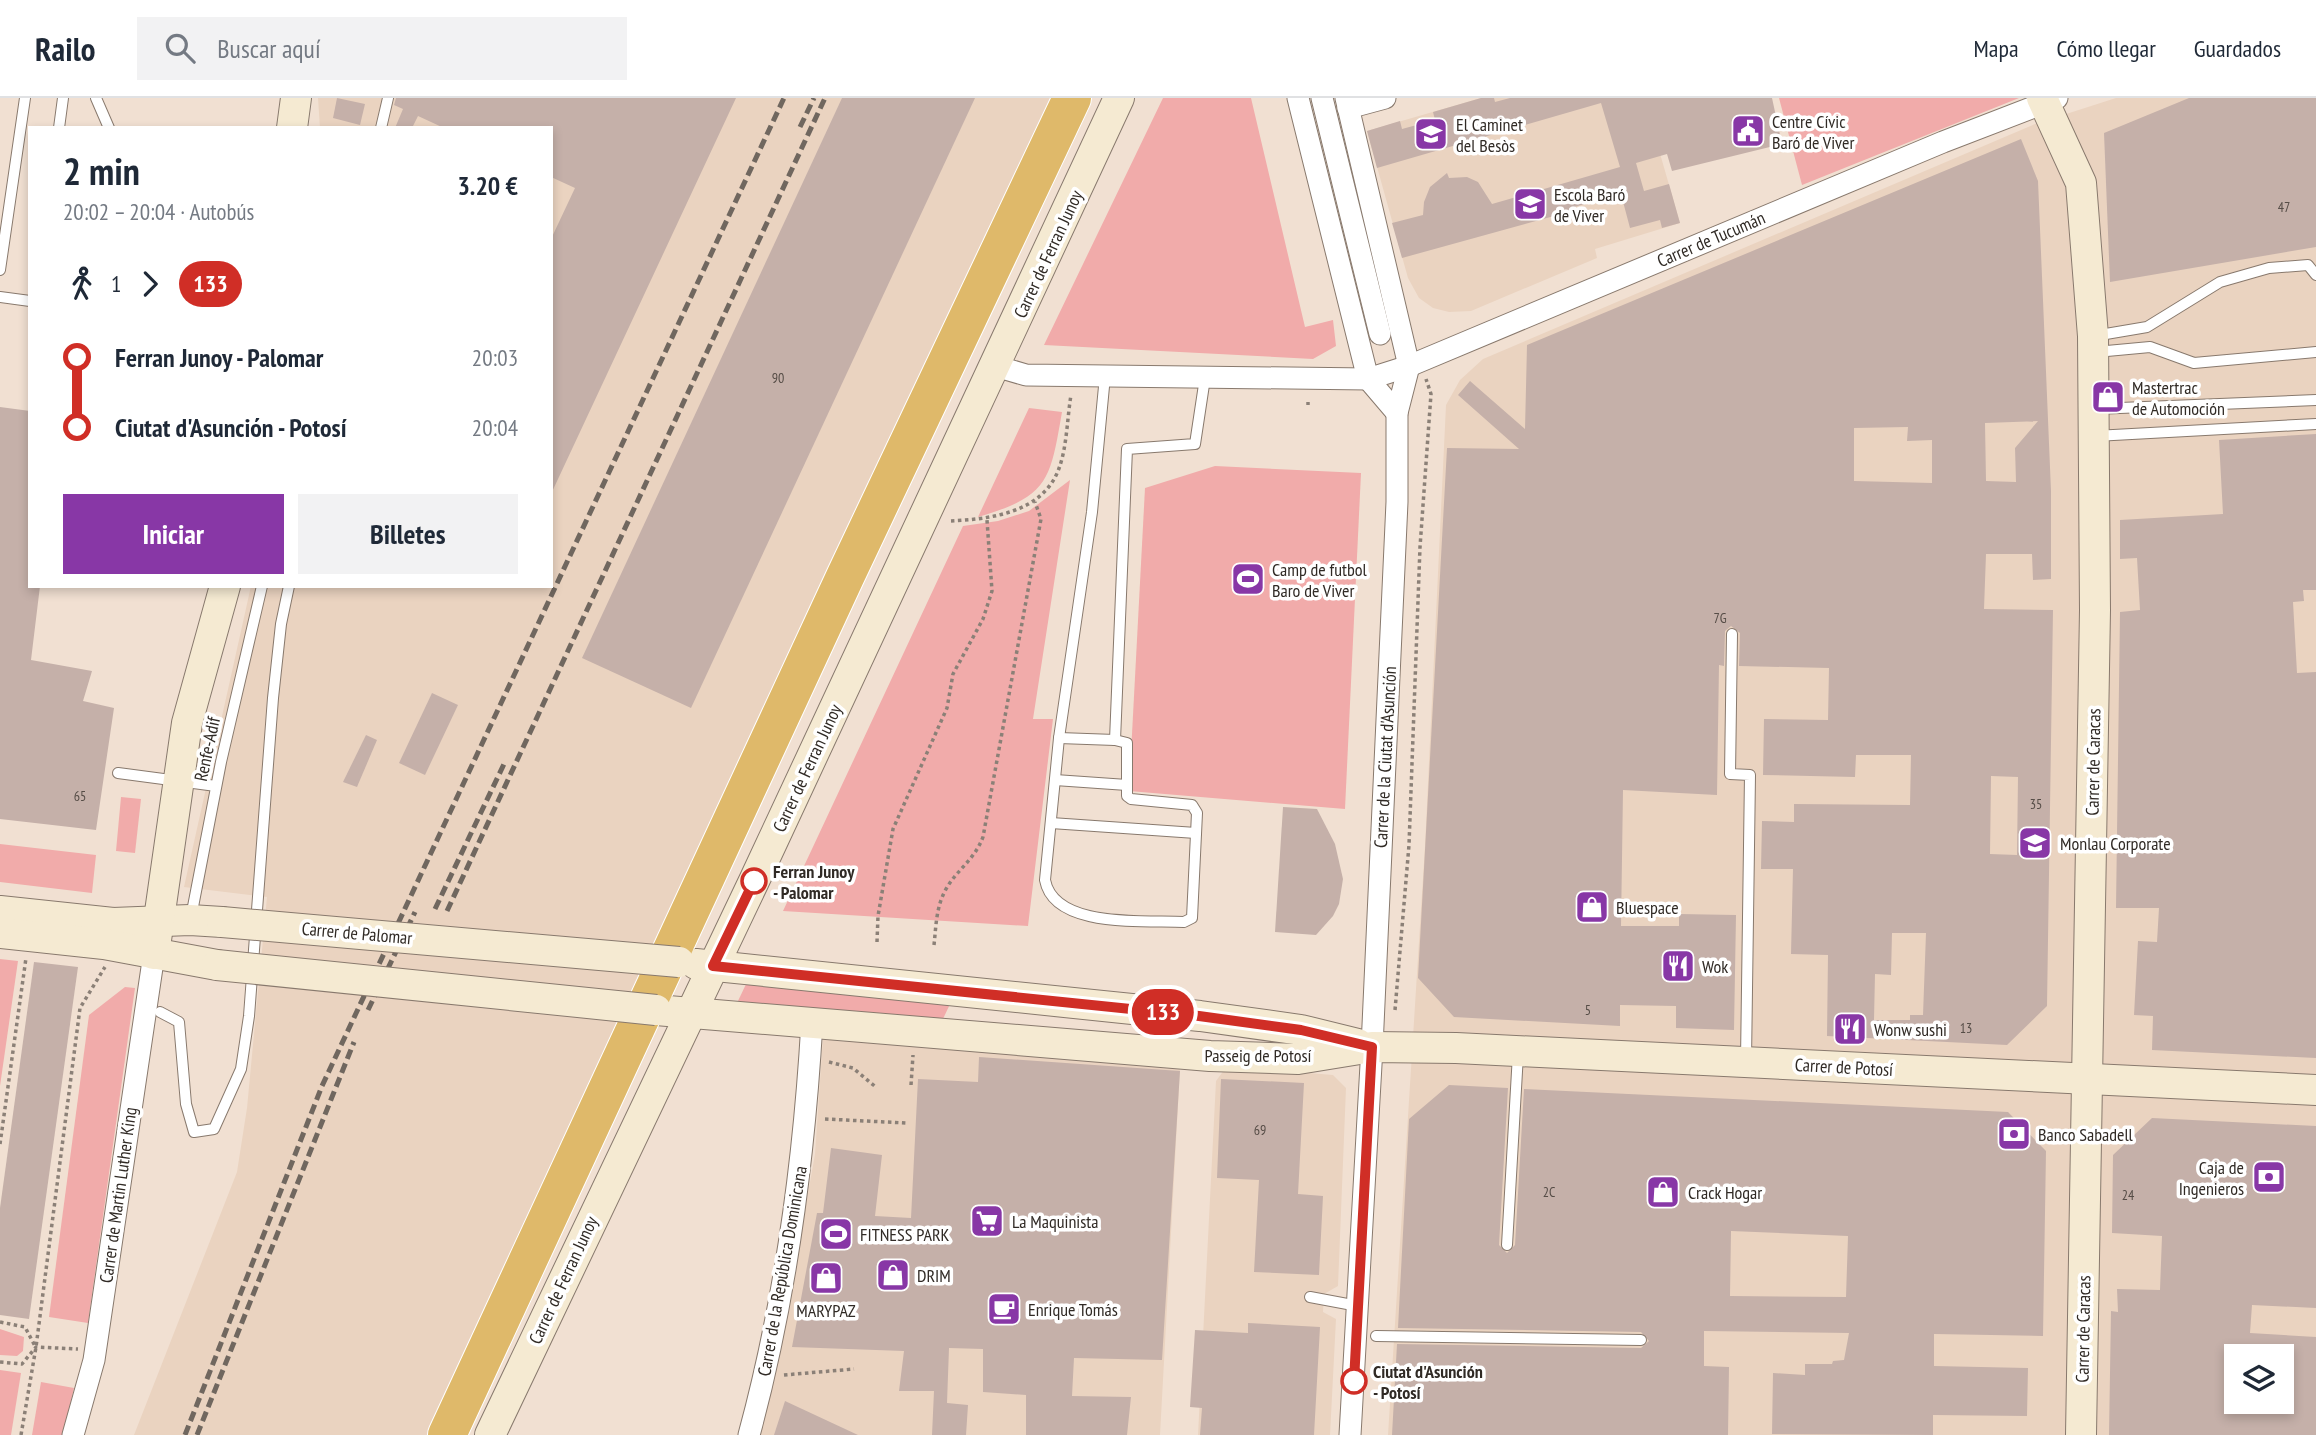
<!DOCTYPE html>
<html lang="es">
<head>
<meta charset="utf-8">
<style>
	body { margin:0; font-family:"PT Sans Narrow",sans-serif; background:#f2f2f3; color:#1f2937; height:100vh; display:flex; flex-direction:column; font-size:26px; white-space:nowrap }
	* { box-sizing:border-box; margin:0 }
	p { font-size:23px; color:#747a83 }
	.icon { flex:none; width:38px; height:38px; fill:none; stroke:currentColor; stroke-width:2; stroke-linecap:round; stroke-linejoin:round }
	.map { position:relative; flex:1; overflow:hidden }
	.side { position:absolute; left:28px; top:28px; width:525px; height:462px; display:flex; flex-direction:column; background:#fff; border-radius:0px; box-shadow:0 4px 10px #0003 }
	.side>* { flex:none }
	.badge { padding:0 14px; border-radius:23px; font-size:24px; line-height:46px }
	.controls { position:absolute; left:2224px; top:1246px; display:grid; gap:14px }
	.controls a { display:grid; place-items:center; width:70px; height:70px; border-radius:0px; background:#fff; box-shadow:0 4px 10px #0003; font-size:35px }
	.map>.badge { position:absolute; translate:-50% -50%; box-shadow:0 0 0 4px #fff }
	.legs { display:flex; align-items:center; gap:10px; height:77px; padding:0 35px; font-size:23px }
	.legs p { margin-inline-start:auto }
	.summary { display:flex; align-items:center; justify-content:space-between; height:119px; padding:0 35px }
	h1 { font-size:38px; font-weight:800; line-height:52px }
	.primary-button { display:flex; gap:14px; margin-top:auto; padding:14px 35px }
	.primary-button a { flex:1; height:80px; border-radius:0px; background:#8837a6; color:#fff; font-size:28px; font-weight:800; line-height:80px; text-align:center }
	.primary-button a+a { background:#f2f2f3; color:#1f2937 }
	ul { padding:0 35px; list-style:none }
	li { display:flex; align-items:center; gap:24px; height:70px; font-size:26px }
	li i { display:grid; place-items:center; width:10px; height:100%; margin:0 9px; background:currentColor }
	li i::after { content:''; width:18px; height:18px; margin:-9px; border:5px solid; border-radius:50%; background:#fff }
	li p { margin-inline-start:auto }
	li:first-child i { background:linear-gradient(#0000 50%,currentColor 0) }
	li:last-child i { background:linear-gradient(currentColor 50%,#0000 0) }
	header { display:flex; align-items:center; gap:42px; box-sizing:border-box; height:98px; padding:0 35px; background:#fff; border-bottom:2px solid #e0e1e3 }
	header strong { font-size:33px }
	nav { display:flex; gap:38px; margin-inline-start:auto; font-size:24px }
	.search { width:490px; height:63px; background:#f2f2f3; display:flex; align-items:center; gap:18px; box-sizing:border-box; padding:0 24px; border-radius:0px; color:#747a83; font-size:26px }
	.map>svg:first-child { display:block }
</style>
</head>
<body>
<header>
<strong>Railo</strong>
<div class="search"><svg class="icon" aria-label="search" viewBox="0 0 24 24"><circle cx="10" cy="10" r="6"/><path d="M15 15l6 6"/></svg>Buscar aquí</div>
<nav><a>Mapa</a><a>Cómo llegar</a><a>Guardados</a></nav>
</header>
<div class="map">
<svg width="2316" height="1337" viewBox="0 0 2316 1337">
	<rect width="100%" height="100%" fill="#f1e0d2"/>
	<g fill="#ead3c0" fill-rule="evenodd">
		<polygon points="318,0 1052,0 429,1337 134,1337 237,1074 247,1010 267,799 184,789 251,488 551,488 551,30 320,30"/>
		<polygon points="1481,0 1644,0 1680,125 1595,151 1597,160 1471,213 1449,214 1433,210 1419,200 1408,180 1367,33"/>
		<path d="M2116 0H2316V1337H1388L1425 748 1446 307 1460 282 1483 261 2035 26ZM2236 1258H2282V1304H2236Z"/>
		<polygon points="823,939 1180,970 1160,1337 757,1337 780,1254 815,1056"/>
		<polygon points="1227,968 1333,977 1346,990 1338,1188 1324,1196 1323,1214 1336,1221 1330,1337 1198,1337 1216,983"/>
	</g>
	<g fill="#f1abaa">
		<polygon points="1163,0 1251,0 1305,229 1333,222 1336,248 1313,261 1044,247"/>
		<polygon points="1779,0 2019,0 1802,87"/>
		<path d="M1029 310 1062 314C1050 383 1049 398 978 419Z"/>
		<polygon points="1215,368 1361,375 1345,711 1129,693 1145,390"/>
		<polygon points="1070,382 1033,621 1053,621 1028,828 783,813 963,428 998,423 1029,413"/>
		<polygon points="121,699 141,701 135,755 116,753"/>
		<polygon points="0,746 96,757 92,795 0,784"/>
		<polygon points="0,861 18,863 0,988"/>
		<polygon points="748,882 952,902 941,925 737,905"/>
		<polygon points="125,889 135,890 88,1225 49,1219 89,917"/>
		<polygon points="0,1231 24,1239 23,1253 17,1258 0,1257"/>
		<polygon points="0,1272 21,1275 11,1337 0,1337"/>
		<polygon points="41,1284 74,1290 63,1337 32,1337"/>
	</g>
	<g fill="#c5b0a9" fill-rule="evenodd">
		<polygon points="337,0 365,6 360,27 333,20"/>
		<polygon points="396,0 736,0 551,396 551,141 575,90 551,79 551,30 444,30 418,18 412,30 395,30 403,11 394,7"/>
		<polygon points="842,0 975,0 691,610 582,560"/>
		<polygon points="1481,0 1494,0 1495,4 1510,0 1772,0 1782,46 1672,73 1667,56 1636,65 1644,93 1669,86 1680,125 1662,130 1660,122 1630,130 1621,96 1574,109 1576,112 1402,160 1392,125 1423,117 1424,104 1430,89 1447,75 1449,80 1467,79 1478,84 1492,106 1620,69 1601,5 1377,70 1367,33 1400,23 1402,31 1435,22 1433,14"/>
		<polygon points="2189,0 2316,0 2316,149 2110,184 2104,35"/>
		<path d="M2021 41 2038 83 2051 393V481L2033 482 2032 456H1986L1984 511 2053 512 2047 908 2007 947 1827 938 1828 857 1791 856 1793 771H1761L1762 723 1794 724V706L1910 707 1911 657H1856L1855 679 1763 677 1764 621 1828 622 1829 570 1739 568 1740 535 1731 528 1725 533 1724 568 1719 567 1717 697 1623 692 1621 828H1679V816L1736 817 1734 932 1676 930V908L1620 907V928L1454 919 1418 880 1447 350 1519 351 1458 297 1470 283 1525 331 1527 247ZM2038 323 2015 350 2016 384 1986 383 1985 325ZM1908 329 1907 343 1932 342V385L1854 383V330ZM1991 678 2018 679 2017 757 1990 756ZM1892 835H1926L1923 917H1910V922H1874L1875 876 1891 877Z"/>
		<polygon points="0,309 30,313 30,488 40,488 31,562 92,573 83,603 114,610 96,732 0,721"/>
		<polygon points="2316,336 2316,492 2303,492 2304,503 2293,504 2297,575 2316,574 2316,960 2152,952 2153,918 2134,917 2138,843 2157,844 2159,810 2116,810 2120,514 2140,512 2137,460 2120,461 2120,422 2223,416 2219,342"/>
		<polygon points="432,595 458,607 425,677 399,665"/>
		<polygon points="366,637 377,642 357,689 343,684"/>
		<polygon points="1283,709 1317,711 1335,746 1343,781 1339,806 1333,818 1316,837 1275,834"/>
		<polygon points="34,864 78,869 29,1221 0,1217 0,1110"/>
		<polygon points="979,959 1180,973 1162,1262 1074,1260 1072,1298 1131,1299 1127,1337 1026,1337 1026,1297 983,1294 983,1251 949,1250 947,1305 968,1307 966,1337 932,1337 934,1293 899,1293 904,1253 792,1249 817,1115 823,1115 831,1050 882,1057 875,1118 911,1120 918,981 978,984"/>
		<polygon points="1221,981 1304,985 1298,1096 1323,1098 1319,1177 1254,1174 1259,1082 1217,1080"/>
		<path d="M1449 987 1508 990 1499 1147 1507 1155 1515 1147 1524 991 2008 1014 2046 1053 2043 1238 1934 1236V1268L2028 1270 2027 1318 1933 1317V1337L1772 1336 1773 1275 1805 1277V1266H1832L1833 1263 1844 1262 1849 1235 1704 1233V1268L1729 1269 1728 1337H1392L1397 1246 1641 1250 1649 1243 1641 1234 1398 1230 1409 1021ZM1731 1133 1848 1138 1846 1199 1730 1198Z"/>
		<path d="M2152 1020 2316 1028V1210L2252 1207 2250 1235 2316 1239V1337H2109L2111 1213 2118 1214 2117 1191 2160 1192 2162 1138 2112 1135 2113 1057ZM2236 1258H2282V1304H2236Z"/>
		<polygon points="1248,1225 1320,1229 1314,1337 1200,1337 1202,1310 1190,1309 1195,1232 1248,1235"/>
		<polygon points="785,1303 858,1337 774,1337"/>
	</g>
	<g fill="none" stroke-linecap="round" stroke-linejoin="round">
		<defs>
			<g id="lane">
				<polyline points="96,0 109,30"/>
				<polyline points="59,30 63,0"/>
				<polyline points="381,30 388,0"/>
				<polyline points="0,172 25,0"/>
				<polyline points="0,199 30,203"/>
				<polyline points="2094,238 2147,229 2220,184 2269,170 2308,167 2316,177"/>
				<polyline points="2096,254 2150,249 2194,265 2316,254"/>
				<path d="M1105 278 1092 414 1059 640 1045 782C1054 831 1145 822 1184 824L1192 820 1197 715 1192 707 1131 701 1127 698V687"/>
				<polyline points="2095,311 2316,302"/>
				<polyline points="2095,338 2316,326"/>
				<polyline points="1732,536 1730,676 1750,677 1746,962"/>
				<polyline points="1115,642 1127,351 1195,346 1205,280"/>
				<polyline points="118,675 216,688"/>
				<polyline points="1055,682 1127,687 1127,645 1115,642 1059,640"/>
				<polyline points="1051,725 1196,735"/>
				<polyline points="191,819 221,664 262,488"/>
				<polyline points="160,914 179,924 186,1006 194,1034 214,1031 241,971 249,918 273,600 281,526 289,488"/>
				<polyline points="1507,1147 1518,956"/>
				<polyline points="1310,1199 1358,1208"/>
				<polyline points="1376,1238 1641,1242"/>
			</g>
			<g id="street">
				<polyline points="1298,0 1368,281 1397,315"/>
				<polyline points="1322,0 1380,236"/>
				<polyline points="1346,0 1409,268 1397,315 1397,404 1372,949 1350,1337"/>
				<polyline points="1348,10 1385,0"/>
				<polyline points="995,268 1026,277 1368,281 1409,268 1943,44 2057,0"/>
				<polyline points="73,1337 94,1262 154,856"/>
				<path d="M749 1337C786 1201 804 1064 812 924"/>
			</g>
			<g id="secondary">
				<polyline points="2042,0 2081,85 2093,238 2095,512 2081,1337"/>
				<polyline points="292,30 296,0"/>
				<polyline points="0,813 113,825 190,822 222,824"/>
				<polyline points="0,835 104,846 217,867"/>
				<polyline points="154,856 187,625 225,488"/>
				<polyline points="696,866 1200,918 1301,932 1358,946"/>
				<polyline points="656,912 1210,958 1298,961 1372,949 1456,950 2316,992"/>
				<polyline points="490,1337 754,783 1119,0"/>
			</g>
			<polyline id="highway" points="447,1337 845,479 1072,0"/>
		</defs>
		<use href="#lane" stroke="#88796d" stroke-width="12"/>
		<use href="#street" stroke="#88796d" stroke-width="23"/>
		<use href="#secondary" stroke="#88796d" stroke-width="32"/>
		<use href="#highway" stroke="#fff" stroke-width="40"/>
		<g stroke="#8b8077" stroke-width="3.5" stroke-dasharray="3.5 3.5" stroke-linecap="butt">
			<polyline points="1308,307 1308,304"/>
			<path d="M951 423C990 421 1041 415 1058 373 1067 351 1067 321 1071 297"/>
			<polyline points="877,844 878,818 893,731 947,610 953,576 983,521 992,493 987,422"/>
			<path d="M934 847C936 829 936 810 945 793 955 773 974 763 983 739L1041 421 1035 404"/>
			<polyline points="1395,912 1409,747 1420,449 1431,296 1426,281"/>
			<polyline points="829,964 853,970 877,990"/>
			<polyline points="911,987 913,957"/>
			<polyline points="825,1021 906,1025"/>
			<polyline points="0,1046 26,860"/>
			<polyline points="0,1224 25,1229 35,1248"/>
			<polyline points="0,1264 22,1266 36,1249 78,1251"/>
			<polyline points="784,1277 854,1271"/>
			<polyline points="21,1337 36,1249 80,910 105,869"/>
		</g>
		<use href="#lane" stroke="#fff" stroke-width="10"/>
		<use href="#street" stroke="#fff" stroke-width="21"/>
		<use href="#secondary" stroke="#f5ead2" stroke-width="30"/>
		<use href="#highway" stroke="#dfb96a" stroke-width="38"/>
		<g stroke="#70675f" stroke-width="5" stroke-dasharray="10 5" stroke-linecap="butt">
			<polyline points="800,29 814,0"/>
			<polyline points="435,811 504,666"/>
			<polyline points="447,813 825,0"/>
			<polyline points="368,912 415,814"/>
			<polyline points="185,1337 322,988 784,0"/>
			<polyline points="197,1337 354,944"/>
		</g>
		<defs>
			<g id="secondary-bridge">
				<polyline points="222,824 679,864"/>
				<polyline points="217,867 656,912"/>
			</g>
		</defs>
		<use href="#secondary-bridge" stroke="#88796d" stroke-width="32" stroke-linecap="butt"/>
		<use href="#secondary-bridge" stroke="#f5ead2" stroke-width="30"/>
	</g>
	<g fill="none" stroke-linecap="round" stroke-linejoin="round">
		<defs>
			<polyline id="line-1" points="754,783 713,868 1199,918 1301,932 1372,949 1354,1283"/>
		</defs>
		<use href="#line-1" stroke="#fff" stroke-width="16"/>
		<use href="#line-1" stroke="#d02e26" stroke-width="10"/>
	</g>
	<defs>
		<symbol id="civic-square" viewBox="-11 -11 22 22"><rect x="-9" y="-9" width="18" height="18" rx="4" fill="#8837a6" stroke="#fff"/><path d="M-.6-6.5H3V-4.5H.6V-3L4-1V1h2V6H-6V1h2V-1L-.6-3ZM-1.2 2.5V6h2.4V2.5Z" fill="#fff"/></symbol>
		<symbol id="school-square" viewBox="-11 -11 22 22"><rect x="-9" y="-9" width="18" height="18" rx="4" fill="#8837a6" stroke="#fff"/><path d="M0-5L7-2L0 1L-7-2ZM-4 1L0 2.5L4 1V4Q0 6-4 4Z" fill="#fff"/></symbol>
		<symbol id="shop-square" viewBox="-11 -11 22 22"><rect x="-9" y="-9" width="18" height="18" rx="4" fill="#8837a6" stroke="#fff"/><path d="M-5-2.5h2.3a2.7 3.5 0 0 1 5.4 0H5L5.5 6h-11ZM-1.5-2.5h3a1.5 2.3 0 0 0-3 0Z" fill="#fff"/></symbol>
		<symbol id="stadium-square" viewBox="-11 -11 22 22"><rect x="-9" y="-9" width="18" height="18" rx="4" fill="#8837a6" stroke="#fff"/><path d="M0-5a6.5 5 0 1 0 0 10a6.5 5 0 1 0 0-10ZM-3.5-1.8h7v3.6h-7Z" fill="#fff"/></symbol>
		<symbol id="restaurant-square" viewBox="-11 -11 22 22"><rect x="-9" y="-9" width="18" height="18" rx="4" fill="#8837a6" stroke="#fff"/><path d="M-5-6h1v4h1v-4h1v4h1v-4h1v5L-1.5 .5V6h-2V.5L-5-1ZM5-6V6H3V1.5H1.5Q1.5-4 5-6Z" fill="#fff"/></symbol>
		<symbol id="bank-square" viewBox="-11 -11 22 22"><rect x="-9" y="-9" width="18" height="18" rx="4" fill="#8837a6" stroke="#fff"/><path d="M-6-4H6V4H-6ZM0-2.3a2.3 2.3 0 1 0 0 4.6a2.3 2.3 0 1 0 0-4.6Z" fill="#fff"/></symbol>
		<symbol id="supermarket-square" viewBox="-11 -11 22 22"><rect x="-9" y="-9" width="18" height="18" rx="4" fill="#8837a6" stroke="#fff"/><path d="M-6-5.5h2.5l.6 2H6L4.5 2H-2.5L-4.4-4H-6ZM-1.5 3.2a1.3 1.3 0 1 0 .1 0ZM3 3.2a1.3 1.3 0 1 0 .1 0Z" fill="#fff"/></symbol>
		<symbol id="cafe-square" viewBox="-11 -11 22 22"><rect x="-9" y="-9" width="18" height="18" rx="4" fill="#8837a6" stroke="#fff"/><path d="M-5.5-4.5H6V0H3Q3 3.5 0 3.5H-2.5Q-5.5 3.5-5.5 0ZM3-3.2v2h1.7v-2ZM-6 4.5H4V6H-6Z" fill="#fff"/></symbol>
	</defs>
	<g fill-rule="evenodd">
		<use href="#civic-square" x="1729" y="14" width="38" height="38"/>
		<use href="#school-square" x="1412" y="17" width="38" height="38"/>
		<use href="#school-square" x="1511" y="87" width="38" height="38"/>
		<use href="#shop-square" x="2089" y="280" width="38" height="38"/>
		<use href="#stadium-square" x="1229" y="462" width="38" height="38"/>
		<use href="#school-square" x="2016" y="726" width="38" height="38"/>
		<use href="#shop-square" x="1573" y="790" width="38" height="38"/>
		<use href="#restaurant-square" x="1659" y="849" width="38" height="38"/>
		<use href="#restaurant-square" x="1831" y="912" width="38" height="38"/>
		<use href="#bank-square" x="1995" y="1017" width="38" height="38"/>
		<use href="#bank-square" x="2250" y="1060" width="38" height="38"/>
		<use href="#shop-square" x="1644" y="1075" width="38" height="38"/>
		<use href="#supermarket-square" x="968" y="1104" width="38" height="38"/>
		<use href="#stadium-square" x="817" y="1117" width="38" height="38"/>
		<use href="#shop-square" x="874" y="1158" width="38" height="38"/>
		<use href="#shop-square" x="807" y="1161" width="38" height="38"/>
		<use href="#cafe-square" x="985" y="1192" width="38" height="38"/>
	</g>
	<g fill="#fff" stroke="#d02e26" stroke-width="3.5">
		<circle cx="754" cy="783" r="12"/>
		<circle cx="1354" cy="1283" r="12"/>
	</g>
	<g text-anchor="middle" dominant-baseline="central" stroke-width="7" stroke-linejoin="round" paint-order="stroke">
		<g font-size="14" fill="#554c46">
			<text x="2284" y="109">47</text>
			<text x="778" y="280">90</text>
			<text x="1720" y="520">7G</text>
			<text x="80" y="698">65</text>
			<text x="2036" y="706">35</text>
			<text x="1588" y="912">5</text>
			<text x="1966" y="930">13</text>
			<text x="1260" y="1032">69</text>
			<text x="1549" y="1094">2C</text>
			<text x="2128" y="1097">24</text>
		</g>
		<g font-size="18" fill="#302a25" stroke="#fff" text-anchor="start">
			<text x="1772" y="23">Centre Cívic<tspan x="1772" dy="21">Baró de Viver</tspan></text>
			<text x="1456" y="26">El Caminet<tspan x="1456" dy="21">del Besòs</tspan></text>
			<text x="1554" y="96">Escola Baró<tspan x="1554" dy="21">de Viver</tspan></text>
			<text x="2132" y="289">Mastertrac<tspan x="2132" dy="21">de Automoción</tspan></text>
			<text x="1272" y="471">Camp de futbol<tspan x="1272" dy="21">Baro de Viver</tspan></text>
			<text x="2060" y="745">Monlau Corporate</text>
			<text x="1616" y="809">Bluespace</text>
			<text x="1702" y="868">Wok</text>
			<text x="1874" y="931">Wonw sushi</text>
			<text x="2038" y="1036">Banco Sabadell</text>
			<text x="2244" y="1069" text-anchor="end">Caja de<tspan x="2244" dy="21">Ingenieros</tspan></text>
			<text x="1688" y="1094">Crack Hogar</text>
			<text x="1012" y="1123">La Maquinista</text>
			<text x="860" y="1136">FITNESS PARK</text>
			<text x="917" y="1177">DRIM</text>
			<text x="1028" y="1211">Enrique Tomás</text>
			<text x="826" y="1212" text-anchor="middle">MARYPAZ</text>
		</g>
		<g font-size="18" fill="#302a25" stroke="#fff">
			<text transform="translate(1711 141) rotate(-23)">Carrer de Tucumán</text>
			<text transform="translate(1048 156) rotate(-65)">Carrer de Ferran Junoy</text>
			<text transform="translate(207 651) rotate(-78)">Renfe-Adif</text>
			<text transform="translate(1385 659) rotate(-87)">Carrer de la Ciutat d'Asunción</text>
			<text transform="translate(2093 664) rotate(-89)">Carrer de Caracas</text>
			<text transform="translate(807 670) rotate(-65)">Carrer de Ferran Junoy</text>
			<text transform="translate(357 835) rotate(5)">Carrer de Palomar</text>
			<text x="1258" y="957">Passeig de Potosí</text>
			<text transform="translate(1844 969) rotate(3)">Carrer de Potosí</text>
			<text transform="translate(118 1097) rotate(-82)">Carrer de Martin Luther King</text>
			<text transform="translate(782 1173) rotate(-80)">Carrer de la República Dominicana</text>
			<text transform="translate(563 1182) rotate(-65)">Carrer de Ferran Junoy</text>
			<text transform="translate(2083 1231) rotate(-89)">Carrer de Caracas</text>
		</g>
		<g font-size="18" font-weight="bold" fill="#302a25" stroke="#fff" text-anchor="start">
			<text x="773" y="773">Ferran Junoy<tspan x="773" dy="21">- Palomar</tspan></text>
			<text x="1373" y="1273">Ciutat d'Asunción<tspan x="1373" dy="21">- Potosí</tspan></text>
		</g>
	</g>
</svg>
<div class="controls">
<a><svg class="icon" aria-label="layers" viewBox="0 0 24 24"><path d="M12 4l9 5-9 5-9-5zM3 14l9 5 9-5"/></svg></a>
</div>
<b class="badge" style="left:1163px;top:914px;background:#d02e26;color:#fff">133</b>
<section class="side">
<div class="summary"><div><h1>2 min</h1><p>20:02 – 20:04 · Autobús</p></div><b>3.20 €</b></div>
<div class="legs"><svg class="icon" aria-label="walk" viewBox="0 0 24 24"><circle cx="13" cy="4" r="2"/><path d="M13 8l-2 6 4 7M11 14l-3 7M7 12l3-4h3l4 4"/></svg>1<svg class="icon" aria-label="forward" viewBox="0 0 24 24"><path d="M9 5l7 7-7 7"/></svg><b class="badge" style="background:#d02e26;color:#fff">133</b></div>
<ul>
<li><i style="color:#d02e26"></i><b>Ferran Junoy - Palomar</b><p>20:03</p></li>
<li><i style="color:#d02e26"></i><b>Ciutat d'Asunción - Potosí</b><p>20:04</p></li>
</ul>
<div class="primary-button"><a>Iniciar</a><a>Billetes</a></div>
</section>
</div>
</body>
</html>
